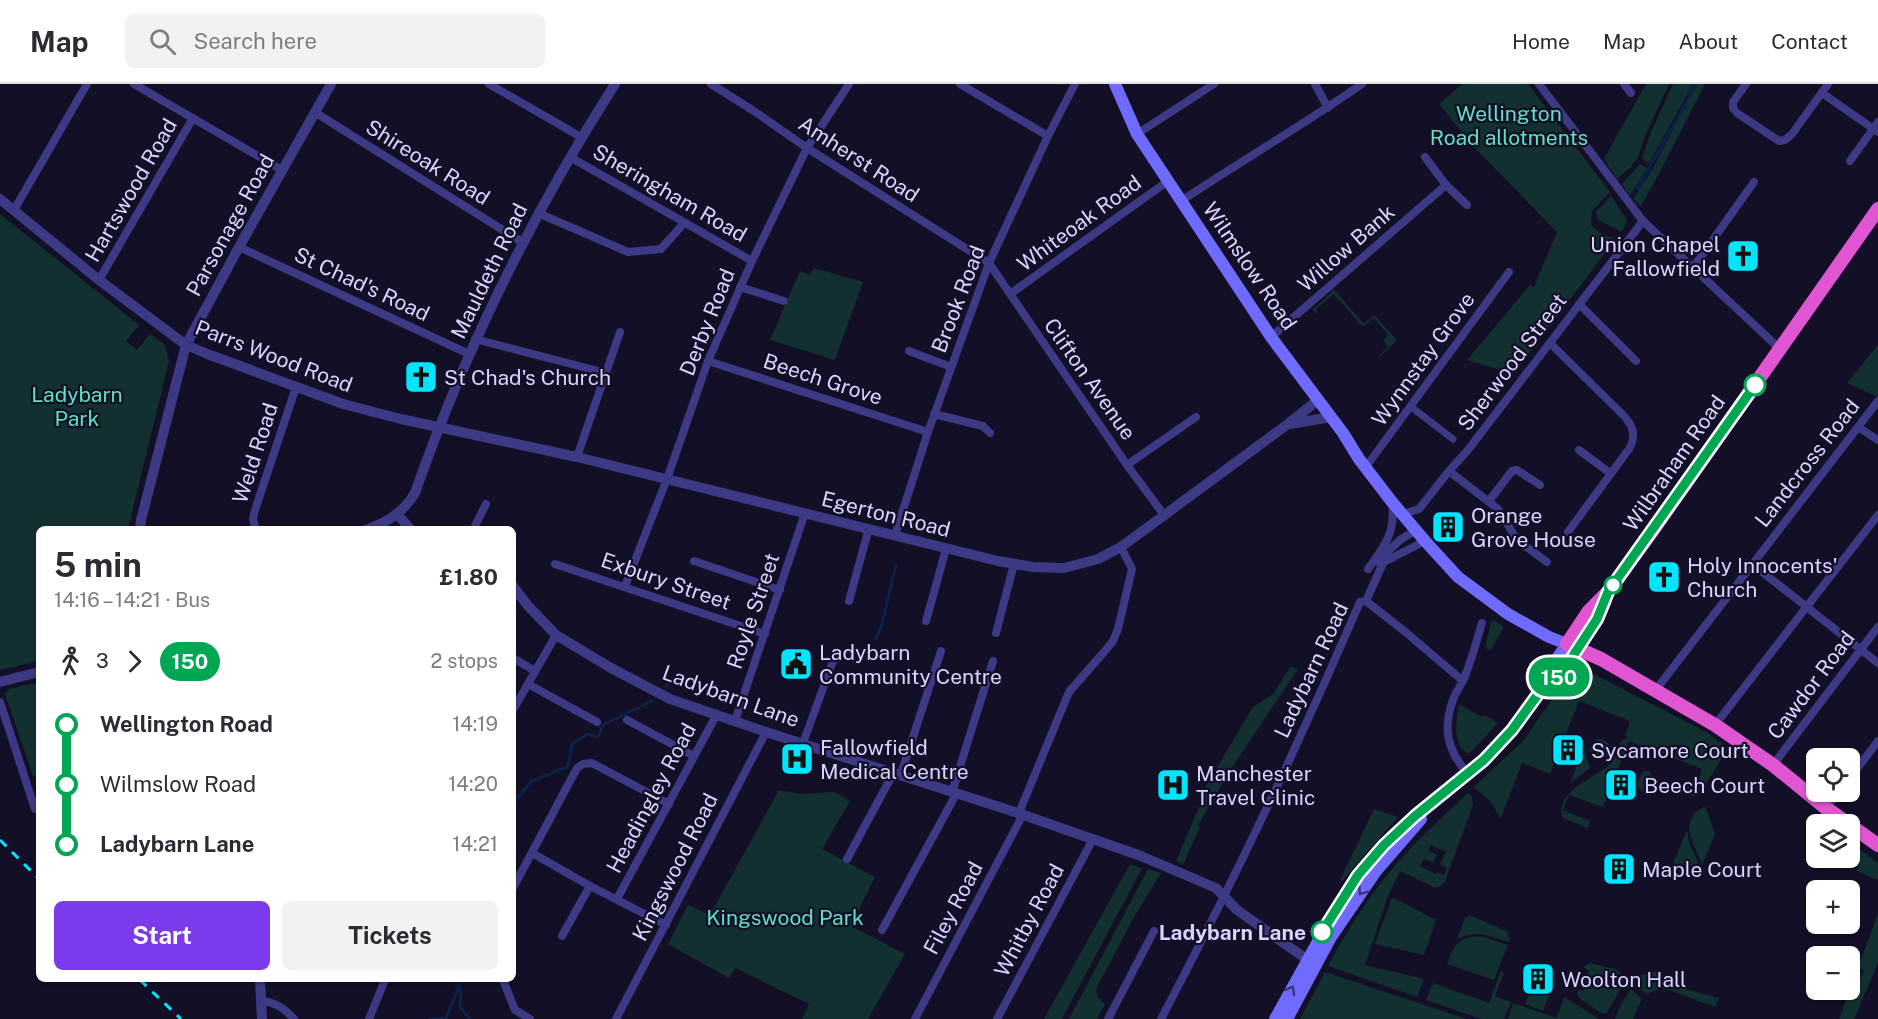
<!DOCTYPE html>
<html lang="en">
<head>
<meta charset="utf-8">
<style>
	body { margin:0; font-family:"Public Sans",sans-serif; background:#f2f2f3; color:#2b2b33; height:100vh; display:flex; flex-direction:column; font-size:22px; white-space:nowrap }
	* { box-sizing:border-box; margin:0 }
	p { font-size:20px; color:#7c7c81 }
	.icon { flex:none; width:33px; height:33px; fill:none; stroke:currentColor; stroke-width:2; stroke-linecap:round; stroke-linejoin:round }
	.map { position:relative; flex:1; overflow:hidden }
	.drawer { position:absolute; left:36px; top:442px; width:480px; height:456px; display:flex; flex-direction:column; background:#fff; border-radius:9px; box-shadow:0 2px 4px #0004 }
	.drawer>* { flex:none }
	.badge { padding:0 12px; border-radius:20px; font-size:21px; line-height:39px }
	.fabs { position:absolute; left:1806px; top:664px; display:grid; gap:12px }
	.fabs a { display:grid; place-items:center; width:54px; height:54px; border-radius:9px; background:#fff; box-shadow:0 2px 4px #0004; font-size:30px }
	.map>.badge { position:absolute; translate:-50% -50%; box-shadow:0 0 0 3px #fff }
	.legs { display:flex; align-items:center; gap:9px; height:66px; padding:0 18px; font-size:20px }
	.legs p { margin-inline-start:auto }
	.headline { display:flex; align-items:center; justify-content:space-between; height:102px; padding:0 18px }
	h1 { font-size:33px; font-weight:700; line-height:45px }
	.action { display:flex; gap:12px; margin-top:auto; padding:12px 18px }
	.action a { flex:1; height:69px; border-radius:9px; background:#7c3aed; color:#fff; font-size:24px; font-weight:700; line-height:69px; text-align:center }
	.action a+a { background:#f2f2f3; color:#2b2b33 }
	ul { padding:0 18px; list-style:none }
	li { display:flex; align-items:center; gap:21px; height:60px; font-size:22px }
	li i { display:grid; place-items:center; width:9px; height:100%; margin:0 8px; background:currentColor }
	li i::after { content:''; width:15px; height:15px; margin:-8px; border:4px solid; border-radius:50%; background:#fff }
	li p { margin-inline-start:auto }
	li:first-child i { background:linear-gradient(#0000 50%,currentColor 0) }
	li:last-child i { background:linear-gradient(currentColor 50%,#0000 0) }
	header { display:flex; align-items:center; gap:36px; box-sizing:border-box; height:84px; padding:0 30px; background:#fff; border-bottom:2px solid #e1e1e2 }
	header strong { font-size:28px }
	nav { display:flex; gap:33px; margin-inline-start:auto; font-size:21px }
	.search { width:420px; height:54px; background:#f2f2f3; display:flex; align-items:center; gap:15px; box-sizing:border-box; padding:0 21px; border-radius:9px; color:#7c7c81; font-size:22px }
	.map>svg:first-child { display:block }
</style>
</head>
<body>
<header>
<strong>Map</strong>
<div class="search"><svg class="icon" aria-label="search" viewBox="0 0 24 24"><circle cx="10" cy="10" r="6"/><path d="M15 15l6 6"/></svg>Search here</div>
<nav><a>Home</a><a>Map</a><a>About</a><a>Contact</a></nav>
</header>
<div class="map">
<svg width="1878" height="935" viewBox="0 0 1878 935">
	<rect width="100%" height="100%" fill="#130f26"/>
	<g fill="#12302f" fill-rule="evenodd">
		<polygon points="1462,0 1528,0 1610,108 1592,127 1591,141 1602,150 1616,155 1513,290 1467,276 1530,201 1534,203 1557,148 1474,63 1439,20"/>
		<polygon points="1646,0 1669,0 1645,52 1638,73 1631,83 1617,95 1604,75"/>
		<polygon points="1673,0 1693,0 1649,80 1642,74 1651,48"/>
		<polygon points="1697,0 1705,0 1659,90 1641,122 1633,115 1654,82"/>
		<polygon points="1640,80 1647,84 1630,112 1622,100"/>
		<polygon points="1611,112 1627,136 1622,148 1598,136 1596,128"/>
		<polygon points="0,130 139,241 126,257 137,266 150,250 165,261 169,277 128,445 39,446 39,577 0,586"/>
		<polygon points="814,184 863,198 835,276 770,256 800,187 810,191"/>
		<polygon points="1334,206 1364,240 1374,231 1397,256 1380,273 1379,272 1388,262 1383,256 1388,251 1374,234 1364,242 1362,242 1334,210 1316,225 1318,231 1312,226"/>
		<polygon points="1878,261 1878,313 1847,299"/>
		<polygon points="1495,537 1504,543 1491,566 1485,564 1491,538"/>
		<polygon points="1291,582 1298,585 1229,688 1198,741 1200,743 1183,781 1176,777 1202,716 1203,707 1253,623 1273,610"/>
		<path d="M1576 585 1586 586 1706 648 1728 664 1700 710 1695 712 1685 710 1688 702H1697L1702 685 1629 657 1603 723 1569 711 1563 726 1590 737 1588 744 1563 734C1553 708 1597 693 1610 680 1616 674 1618 666 1620 658L1626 655 1627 652 1625 651 1630 637 1579 617 1550 690 1522 679 1501 734 1490 717 1474 703 1524 656 1569 591Z"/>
		<polygon points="39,598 39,690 33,692 5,610 9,605"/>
		<path d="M1459 620 1482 633 1485 631 1498 639 1470 669H1467C1452 658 1456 636 1459 620Z"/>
		<circle cx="1600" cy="665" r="10"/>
		<polygon points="1584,664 1590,684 1570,699 1583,665"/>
		<path d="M1644 687H1649L1651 689 1653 703 1644 708 1640 706C1636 700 1639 692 1644 687Z"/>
		<polygon points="779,706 800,710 835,708 850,717 822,765 875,793 851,842 905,870 868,935 802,935 809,920 735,884 729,894 668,860 688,821 710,831"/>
		<path d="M1468 709 1472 713 1473 721 1445 797 1441 802 1435 804 1400 787 1388 812 1365 881 1424 895 1417 913 1328 882C1346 848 1367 815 1392 785 1415 757 1442 734 1468 709ZM1431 761 1446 768 1440 780 1447 784 1444 791 1437 788 1436 790 1420 782 1424 775 1433 779 1437 771 1428 767Z"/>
		<path d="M1705 722 1715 750 1702 781C1695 761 1676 736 1705 722Z"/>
		<polygon points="1374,725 1398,733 1342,797 1340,796"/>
		<polygon points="1687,746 1689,758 1701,784 1696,794 1671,784"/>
		<polygon points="1850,758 1878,779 1878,796 1856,787 1859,782 1851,779 1853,775 1850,773"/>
		<polygon points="1130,780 1142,784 1062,935 1044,935"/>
		<polygon points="1148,785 1161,789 1134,833 1096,905 1098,914 1105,920 1097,935 1069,935"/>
		<polygon points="1392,813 1436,836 1424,871 1375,860"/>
		<polygon points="1878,830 1878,879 1854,935 1839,935 1854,894 1860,896 1864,886 1858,883"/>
		<path d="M1470 831 1508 848V853L1510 854 1509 858C1488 852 1479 845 1457 855L1465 834Z"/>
		<path d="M1480 852 1508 861 1494 896 1447 880C1454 860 1458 854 1480 852Z"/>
		<polygon points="1590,879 1618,886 1624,894 1622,902 1607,929 1601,929 1579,914 1577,911 1578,906 1583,907 1589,887 1583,883"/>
		<polygon points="1501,887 1504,888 1495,912 1511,918 1504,935 1481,935 1426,916 1433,899 1489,919"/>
		<polygon points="1325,888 1467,935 1300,935"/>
		<polygon points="1654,888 1662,892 1657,906 1647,910 1638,904 1636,900 1641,891"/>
		<polygon points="1668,897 1689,906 1719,914 1715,923 1666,905 1664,909 1663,904"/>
		<polygon points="1532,902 1550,909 1543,927 1525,920"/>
		<polygon points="1631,905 1642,915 1633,935 1615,935 1621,920"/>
		<polygon points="1564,913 1599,935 1508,935 1513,919 1557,934"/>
	</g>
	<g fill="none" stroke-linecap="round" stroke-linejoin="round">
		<g stroke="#0c2248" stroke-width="3">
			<polyline points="1637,105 1679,32 1695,0"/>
			<polyline points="876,555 882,540 896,481"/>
			<polyline points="854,580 867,570 871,562"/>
			<polyline points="666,603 678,589"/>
			<polyline points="513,719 532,697 567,683 569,677 572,660 588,650 598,653 603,641 652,617"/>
			<polyline points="457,896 461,911 460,923 470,935"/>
			<polyline points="430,935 446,934 458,904"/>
		</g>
		<polyline stroke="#3d3a85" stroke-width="7" points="1410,322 1453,355"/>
		<g stroke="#3d3a85" stroke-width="8">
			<polyline points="134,0 282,86"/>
			<polyline points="489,0 581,53"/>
			<polyline points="711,0 754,27 807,64 989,179 1127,381 1164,431"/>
			<polyline points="960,0 1048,52"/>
			<polyline points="1315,0 1328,24"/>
			<polyline points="1539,0 1643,137 1780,265"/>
			<polyline points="1624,0 1631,9"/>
			<polyline points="1746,0 1733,18 1733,24 1737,29 1779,57 1785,56 1792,50 1828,0"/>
			<polyline points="1822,9 1878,48"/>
			<polyline points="316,29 522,158"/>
			<polyline points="1137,50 1214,0"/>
			<polyline points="570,73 752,177"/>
			<polyline points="1425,73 1446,101 1467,121"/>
			<polyline points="1850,77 1878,38"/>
			<path d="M1181 117C1241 77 1303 41 1362 0"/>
			<polyline points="14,126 87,0"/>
			<polyline points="538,129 628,168 661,165 684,139"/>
			<polyline points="239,163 469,270"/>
			<polyline points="1692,185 1754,98"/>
			<polyline points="99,196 193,34"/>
			<polyline points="740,203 784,217"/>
			<polyline points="1010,210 1168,97"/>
			<polyline points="1579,220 1636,277"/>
			<polyline points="1271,253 1446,101"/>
			<polyline points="475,255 606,289"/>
			<path d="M1550 259 1625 333C1634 344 1636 352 1629 365L1568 448"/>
			<polyline points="909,267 951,283"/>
			<polyline points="708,277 928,348"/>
			<polyline points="934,330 983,342 990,349"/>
			<polyline points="1858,343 1878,356"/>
			<polyline points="1579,366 1610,389"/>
			<polyline points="577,373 620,248"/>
			<polyline points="1127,381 1196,333"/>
			<polyline points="1365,384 1509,188"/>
			<polyline points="1449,387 1498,425 1517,456 1547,478"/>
			<polyline points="1489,417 1512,387 1517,386 1540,401"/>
			<polyline points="1403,430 1419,425 1449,387 1468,366 1643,137"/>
			<polyline points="256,446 253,435 255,426 296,303"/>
			<polyline points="473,446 486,420"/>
			<polyline points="895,451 928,348 989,179 1048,52 1075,0"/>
			<polyline points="1380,475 1400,456 1416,446"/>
			<polyline points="694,477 780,506"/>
			<polyline points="555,480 765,550"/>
			<polyline points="1380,480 1425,457"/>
			<polyline points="1752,480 1878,579"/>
			<path d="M1368 485C1385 462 1396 448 1392 418"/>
			<polyline points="625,502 667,395 708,277 752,177 807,64 849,0"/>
			<polyline points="849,517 869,444"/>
			<polyline points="1366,517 1403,546 1463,597"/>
			<polyline points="926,537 946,465"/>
			<polyline points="996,549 1014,480"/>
			<polyline points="513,574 535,587"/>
			<polyline points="528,600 597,638"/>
			<polyline points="1655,607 1878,317"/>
			<polyline points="0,618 35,725"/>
			<polyline points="513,626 556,551"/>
			<polyline points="627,636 694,672"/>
			<polyline points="735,637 805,429"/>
			<polyline points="1715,641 1878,431"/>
			<polyline points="803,659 833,577"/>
			<polyline points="1773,681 1878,543"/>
			<polyline points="901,690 941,567"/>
			<path d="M1468 690C1447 666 1442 644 1454 613 1457 607 1460 602 1463 597 1471 578 1476 559 1482 539"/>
			<polyline points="1850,694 1878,657"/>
			<polyline points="1826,724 1839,708"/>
			<polyline points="532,769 590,802 666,841"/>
			<polyline points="847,775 894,688"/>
			<polyline points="513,804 577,684 583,680 592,679 669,720"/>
			<polyline points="617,815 717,630"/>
			<polyline points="882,846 954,714 954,702 993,577"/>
			<polyline points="562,852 590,802"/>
			<polyline points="503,896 515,926 530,935"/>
			<path d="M261 917C276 918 285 925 294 935"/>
			<polyline points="369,935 385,896"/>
			<polyline points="616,935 766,648"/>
			<polyline points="915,935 1020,736 1021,724 1069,608 1104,568 1113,557 1118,545 1132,485 1121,463"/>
			<polyline points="997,935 1093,755"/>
			<polyline points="1108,935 1154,847"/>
			<path d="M1161 935C1233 799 1299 660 1360 518L1366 517 1383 479"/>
		</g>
		<g stroke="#3d3a85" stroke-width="10">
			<polyline points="0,115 99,196 186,261 210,271 343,320 401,335 577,373 998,477 1033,483 1064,484 1098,475 1121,463 1288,340 1318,316"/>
			<polyline points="1290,340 1331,333"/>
			<polyline points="398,431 411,446"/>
			<polyline points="140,446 141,436 186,261 239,163 331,0"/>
			<path d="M366 446C387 438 403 429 415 409 466 263 532 130 615 0"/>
			<polyline points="513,502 528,522 556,551 611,584 670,615 766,648 1021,730 1141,772 1216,804 1237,826 1315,881"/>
			<polyline points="0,598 39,588"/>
			<polyline points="260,896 262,935"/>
		</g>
		<g stroke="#6f6bff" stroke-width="12">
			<polyline points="1115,0 1137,50 1271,253 1343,349 1359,375 1392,418 1425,457 1458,493 1508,530 1549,553 1567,560 1543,595 1544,602"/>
			<polyline points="1275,935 1336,825 1373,773 1393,751 1415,732 1484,676 1512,646 1544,602 1558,595 1578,564"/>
			<polyline points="1287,935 1331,853 1376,787 1421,735"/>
		</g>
		<g stroke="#e055d1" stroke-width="14">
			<polyline points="1878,125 1655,443 1608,508 1589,527 1567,560 1601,575 1715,641 1773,681 1826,724 1878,761"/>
			<polyline points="1578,564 1597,535 1605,516"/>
		</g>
		<g stroke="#00e5ff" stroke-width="3" stroke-dasharray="9 8" stroke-linecap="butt">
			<polyline points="0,756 39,795"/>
			<polyline points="140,896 181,935"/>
		</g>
	</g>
	<defs><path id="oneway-chevron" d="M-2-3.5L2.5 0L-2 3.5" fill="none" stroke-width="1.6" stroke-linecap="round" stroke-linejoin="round" transform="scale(1.5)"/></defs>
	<g stroke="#38347d">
		<use href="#oneway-chevron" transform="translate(1362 807) rotate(125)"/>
		<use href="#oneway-chevron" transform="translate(1291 906) rotate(-61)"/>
	</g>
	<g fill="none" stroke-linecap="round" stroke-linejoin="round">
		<defs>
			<polyline id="line-1" points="1322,848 1358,791 1384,761 1415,732 1484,676 1512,646 1544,602 1558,595 1597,535 1608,508 1755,301"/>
		</defs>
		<use href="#line-1" stroke="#fff" stroke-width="14"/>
		<use href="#line-1" stroke="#00a651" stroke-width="9"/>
	</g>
	<defs>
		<symbol id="church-square" viewBox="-11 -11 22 22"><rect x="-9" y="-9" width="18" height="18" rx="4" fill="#00e5ff" stroke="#130f26"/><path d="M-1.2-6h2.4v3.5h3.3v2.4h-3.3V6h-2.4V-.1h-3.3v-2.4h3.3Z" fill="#111"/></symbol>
		<symbol id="building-square" viewBox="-11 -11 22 22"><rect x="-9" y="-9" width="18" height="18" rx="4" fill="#00e5ff" stroke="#130f26"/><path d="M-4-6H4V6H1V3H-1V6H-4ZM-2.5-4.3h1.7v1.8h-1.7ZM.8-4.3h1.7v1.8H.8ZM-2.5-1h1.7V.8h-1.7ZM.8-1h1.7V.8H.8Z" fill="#111"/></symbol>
		<symbol id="civic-square" viewBox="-11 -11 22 22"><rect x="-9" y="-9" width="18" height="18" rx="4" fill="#00e5ff" stroke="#130f26"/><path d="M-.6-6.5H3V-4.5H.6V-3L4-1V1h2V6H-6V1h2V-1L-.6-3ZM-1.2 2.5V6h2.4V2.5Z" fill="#111"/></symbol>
		<symbol id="hospital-square" viewBox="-11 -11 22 22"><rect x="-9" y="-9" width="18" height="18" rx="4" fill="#00e5ff" stroke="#130f26"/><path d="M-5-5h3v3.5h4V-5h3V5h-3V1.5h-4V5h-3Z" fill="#111"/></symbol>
	</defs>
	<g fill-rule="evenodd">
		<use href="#church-square" x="1724" y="153" width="38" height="38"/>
		<use href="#church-square" x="402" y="274" width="38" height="38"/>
		<use href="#building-square" x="1429" y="424" width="38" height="38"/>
		<use href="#church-square" x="1645" y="474" width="38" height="38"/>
		<use href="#civic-square" x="777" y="561" width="38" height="38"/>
		<use href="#building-square" x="1549" y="647" width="38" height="38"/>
		<use href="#hospital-square" x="778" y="656" width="38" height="38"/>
		<use href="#hospital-square" x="1154" y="682" width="38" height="38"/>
		<use href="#building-square" x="1602" y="682" width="38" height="38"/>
		<use href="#building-square" x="1600" y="766" width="38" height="38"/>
		<use href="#building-square" x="1519" y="876" width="38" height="38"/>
	</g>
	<g fill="#fff" stroke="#00a651" stroke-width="3">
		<circle cx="1755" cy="301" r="10"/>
		<circle cx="1613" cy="501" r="8"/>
		<circle cx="1322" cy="848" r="10"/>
	</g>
	<g text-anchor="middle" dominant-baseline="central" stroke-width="4.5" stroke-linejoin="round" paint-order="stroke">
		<g font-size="21" fill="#5fe0c0" stroke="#130f26">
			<text x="1509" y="29">Wellington<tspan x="1509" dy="24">Road allotments</tspan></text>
			<text x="77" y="310">Ladybarn<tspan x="77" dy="24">Park</tspan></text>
			<text x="785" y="833">Kingswood Park</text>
		</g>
		<g font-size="21" fill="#d9d4ff" stroke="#130f26">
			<text transform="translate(859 75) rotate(33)">Amherst Road</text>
			<text transform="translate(428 78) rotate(32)">Shireoak Road</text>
			<text transform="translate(131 106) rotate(-60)">Hartswood Road</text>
			<text transform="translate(670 109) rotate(30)">Sheringham Road</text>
			<text transform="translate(1079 139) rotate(-36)">Whiteoak Road</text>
			<text transform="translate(230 141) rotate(-61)">Parsonage Road</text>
			<text transform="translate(1346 164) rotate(-41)">Willow Bank</text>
			<text transform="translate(1250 182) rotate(56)">Wilmslow Road</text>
			<text transform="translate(489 187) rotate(-64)">Mauldeth Road</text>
			<text transform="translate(362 200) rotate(25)">St Chad's Road</text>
			<text transform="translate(958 215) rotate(-69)">Brook Road</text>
			<text transform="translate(707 238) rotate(-68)">Derby Road</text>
			<text transform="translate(274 272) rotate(21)">Parrs Wood Road</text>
			<text transform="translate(1423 275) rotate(-54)">Wynnstay Grove</text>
			<text transform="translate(1512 278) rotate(-53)">Sherwood Street</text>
			<text transform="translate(823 295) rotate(18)">Beech Grove</text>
			<text transform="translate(1090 295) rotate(55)">Clifton Avenue</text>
			<text transform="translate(255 369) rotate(-72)">Weld Road</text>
			<text transform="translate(1674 379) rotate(-55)">Wilbraham Road</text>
			<text transform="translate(1807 379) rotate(-52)">Landcross Road</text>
			<text transform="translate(886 430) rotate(14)">Egerton Road</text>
			<text transform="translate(666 497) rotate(19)">Exbury Street</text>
			<text transform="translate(753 527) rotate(-71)">Royle Street</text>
			<text transform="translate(1311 586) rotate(-65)">Ladybarn Road</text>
			<text transform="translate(1811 601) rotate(-53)">Cawdor Road</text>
			<text transform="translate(731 612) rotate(20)">Ladybarn Lane</text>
			<text transform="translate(651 714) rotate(-62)">Headingley Road</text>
			<text transform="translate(675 783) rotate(-63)">Kingswood Road</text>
			<text transform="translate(953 824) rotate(-62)">Filey Road</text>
			<text transform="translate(1029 836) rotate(-62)">Whitby Road</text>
		</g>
		<g font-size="21" fill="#d9d4ff" stroke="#130f26" text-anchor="start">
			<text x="1720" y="160" text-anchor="end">Union Chapel<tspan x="1720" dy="24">Fallowfield</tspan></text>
			<text x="444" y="293">St Chad's Church</text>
			<text x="1471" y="431">Orange<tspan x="1471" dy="24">Grove House</tspan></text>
			<text x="1687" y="481">Holy Innocents'<tspan x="1687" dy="24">Church</tspan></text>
			<text x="819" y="568">Ladybarn<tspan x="819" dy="24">Community Centre</tspan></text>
			<text x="820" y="663">Fallowfield<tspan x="820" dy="24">Medical Centre</tspan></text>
			<text x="1591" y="666">Sycamore Court</text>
			<text x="1196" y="689">Manchester<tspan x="1196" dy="24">Travel Clinic</tspan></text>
			<text x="1644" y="701">Beech Court</text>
			<text x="1642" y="785">Maple Court</text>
			<text x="1561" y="895">Woolton Hall</text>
		</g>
		<g font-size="21" font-weight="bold" fill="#d9d4ff" stroke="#130f26" text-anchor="end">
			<text x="1306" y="848">Ladybarn Lane</text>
		</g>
	</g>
</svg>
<div class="fabs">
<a><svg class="icon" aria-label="locate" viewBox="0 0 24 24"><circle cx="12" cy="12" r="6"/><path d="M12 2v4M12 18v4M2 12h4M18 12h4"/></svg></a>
<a><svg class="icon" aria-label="layers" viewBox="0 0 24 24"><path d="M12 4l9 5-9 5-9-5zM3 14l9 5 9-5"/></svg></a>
<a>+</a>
<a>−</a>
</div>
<b class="badge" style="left:1559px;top:593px;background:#00a651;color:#fff">150</b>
<section class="drawer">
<div class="headline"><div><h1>5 min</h1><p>14:16 – 14:21 · Bus</p></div><b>£1.80</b></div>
<div class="legs"><svg class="icon" aria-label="walk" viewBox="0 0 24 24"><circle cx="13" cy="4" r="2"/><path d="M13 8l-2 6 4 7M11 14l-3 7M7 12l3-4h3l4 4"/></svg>3<svg class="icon" aria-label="forward" viewBox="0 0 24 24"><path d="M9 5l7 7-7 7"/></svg><b class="badge" style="background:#00a651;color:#fff">150</b><p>2 stops</p></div>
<ul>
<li><i style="color:#00a651"></i><b>Wellington Road</b><p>14:19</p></li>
<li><i style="color:#00a651"></i><span>Wilmslow Road</span><p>14:20</p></li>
<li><i style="color:#00a651"></i><b>Ladybarn Lane</b><p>14:21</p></li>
</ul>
<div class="action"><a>Start</a><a>Tickets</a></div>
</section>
</div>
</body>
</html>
